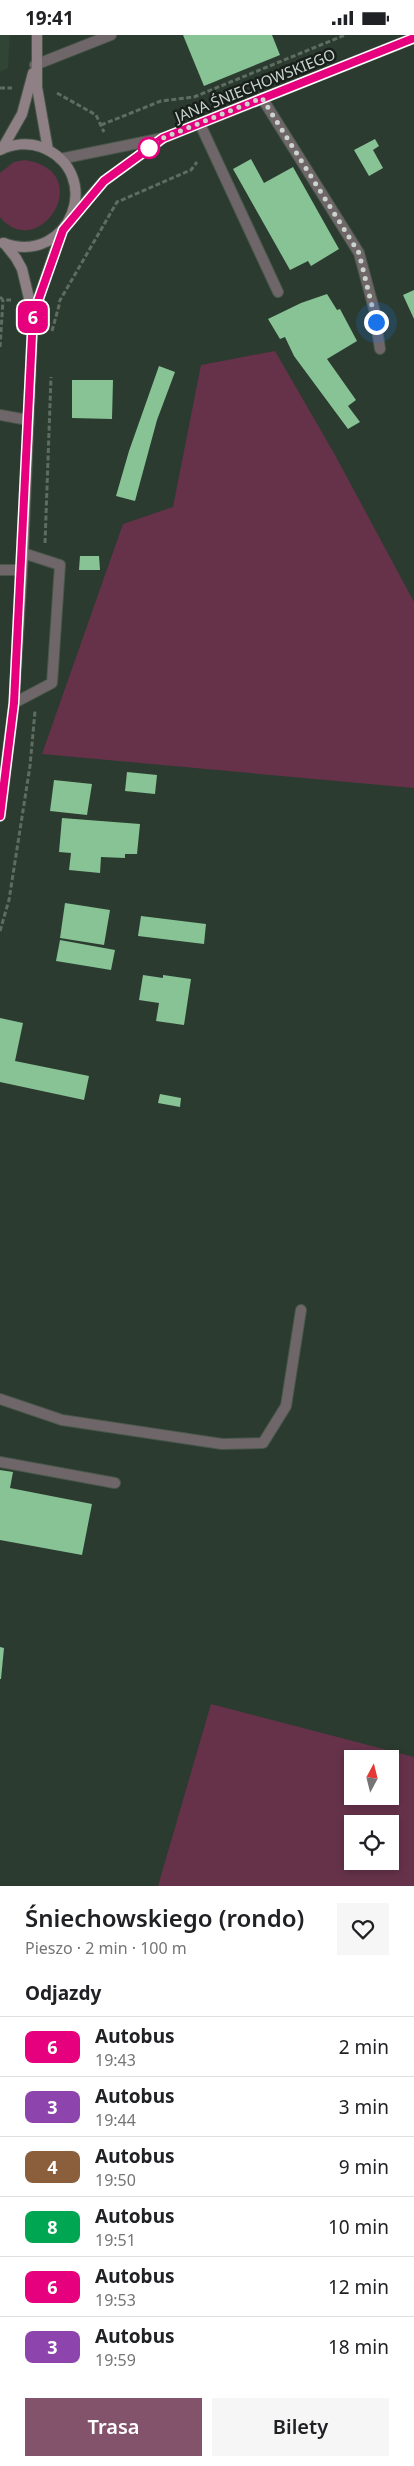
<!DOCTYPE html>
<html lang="pl">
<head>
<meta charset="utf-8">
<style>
	body { margin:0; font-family:"Noto Sans",sans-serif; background:#f6f6f6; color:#202124; height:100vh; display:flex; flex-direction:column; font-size:19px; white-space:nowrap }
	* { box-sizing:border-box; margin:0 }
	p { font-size:16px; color:#757577 }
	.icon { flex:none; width:28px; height:28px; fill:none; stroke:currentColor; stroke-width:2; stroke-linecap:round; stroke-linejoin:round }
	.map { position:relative; height:1851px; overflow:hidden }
	.side { display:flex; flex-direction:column; background:#fff; flex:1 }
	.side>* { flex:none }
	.badge { padding:0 10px; border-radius:8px; font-size:18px; line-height:32px }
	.needle { width:32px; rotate:7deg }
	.fabs { position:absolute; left:344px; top:1715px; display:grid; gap:10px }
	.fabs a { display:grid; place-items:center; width:55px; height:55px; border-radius:0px; background:#fff; box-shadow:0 2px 8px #0003; font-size:25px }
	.you { position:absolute; width:25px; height:25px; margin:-12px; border:4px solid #fff; border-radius:50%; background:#1a73e8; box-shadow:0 0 0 8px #1a73e833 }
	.map>.badge { position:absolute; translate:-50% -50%; box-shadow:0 0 0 2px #fff }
	h2 { padding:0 25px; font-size:19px; line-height:45px }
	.round { display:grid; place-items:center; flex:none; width:52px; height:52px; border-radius:0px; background:#f6f6f6 }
	.head { display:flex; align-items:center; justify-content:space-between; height:85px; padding:0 25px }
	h1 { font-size:24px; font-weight:600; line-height:38px }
	.action { display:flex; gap:10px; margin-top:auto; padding:10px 25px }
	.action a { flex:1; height:58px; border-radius:0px; background:#83526b; color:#fff; font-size:20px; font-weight:600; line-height:58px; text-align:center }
	.action a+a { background:#f6f6f6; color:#202124 }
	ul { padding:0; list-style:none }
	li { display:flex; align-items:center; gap:15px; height:60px; padding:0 25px; border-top:1px solid #e0e0e0 }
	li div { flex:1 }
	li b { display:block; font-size:19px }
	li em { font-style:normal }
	li .badge { min-width:55px; font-weight:700; text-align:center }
	.status { display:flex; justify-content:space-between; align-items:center; height:35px; padding:0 25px; background:#fff; direction:ltr }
	.status svg { height:14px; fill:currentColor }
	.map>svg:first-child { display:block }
</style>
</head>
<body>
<div class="status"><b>19:41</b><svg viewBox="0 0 49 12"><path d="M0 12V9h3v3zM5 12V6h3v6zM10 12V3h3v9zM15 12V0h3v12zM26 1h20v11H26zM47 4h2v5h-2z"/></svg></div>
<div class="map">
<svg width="414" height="1851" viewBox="0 0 414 1851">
	<rect width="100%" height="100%" fill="#2c3b2f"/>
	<polygon fill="#304535" points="0,0 10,0 8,33 0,37"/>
	<g fill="#65324a" fill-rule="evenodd">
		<path d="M25 125C99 137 38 229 0 182V138L14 127Z"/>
		<polygon points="275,316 335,420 414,567 414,753 42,719 123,489 173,472 201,330"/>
		<path d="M211 1669 414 1722V1851H158ZM352 1724H390V1761H352ZM352 1789H390V1826H352Z"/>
	</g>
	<g fill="#87c395">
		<polygon points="183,0 272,0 280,20 204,51"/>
		<polygon points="375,104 379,111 373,115 383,133 369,141 354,115"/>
		<polygon points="251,124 264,148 293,132 339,214 311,231 308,226 290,235 233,134"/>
		<polygon points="414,255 414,284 403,260"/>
		<polygon points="327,259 337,275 340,274 357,306 327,324 356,365 348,371 360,387 348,394 294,321 285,302 280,304 268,284 301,268"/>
		<polygon points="159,331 175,337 157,385 135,466 116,461 129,416"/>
		<polygon points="72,345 113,345 112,384 72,383"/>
		<polygon points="80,521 99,521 100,535 79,535"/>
		<polygon points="127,737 157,740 155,759 125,756"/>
		<polygon points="54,745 92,749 87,780 50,776"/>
		<polygon points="62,783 140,789 137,819 125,819 125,823 101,822 100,838 69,835 71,818 59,817"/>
		<polygon points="65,868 110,875 104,910 60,903"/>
		<polygon points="141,881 206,889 204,909 138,901"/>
		<polygon points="60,905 115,915 111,935 56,926"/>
		<polygon points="143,940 163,943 163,940 191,944 184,990 156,986 159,968 139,965"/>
		<polygon points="0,983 23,988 15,1026 89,1041 84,1065 0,1047"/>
		<polygon points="160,1059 181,1063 180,1072 158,1068"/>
		<polygon points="0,1435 13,1437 10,1453 92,1469 82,1520 0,1505"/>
		<polygon points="0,1612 4,1613 1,1644 0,1644"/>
	</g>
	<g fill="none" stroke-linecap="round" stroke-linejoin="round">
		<defs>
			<g id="service">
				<polyline points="35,30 111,0"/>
				<polyline points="262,63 359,218 374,274 380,314"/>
				<polyline points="200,89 278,257"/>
				<polyline points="0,380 28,385"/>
				<polyline points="0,535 22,535"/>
				<polyline points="14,668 52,648 60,530 23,518"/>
				<polyline points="0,1364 62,1385 222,1409 263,1408 286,1371 301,1275"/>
				<polyline points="0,1427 115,1448"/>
			</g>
			<g id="tertiary">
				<polyline points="60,124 163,103 414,3"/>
				<polyline points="71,183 104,146 158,107"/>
			</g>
			<g id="secondary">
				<polyline points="37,0 37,52 48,115"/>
				<polyline points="2,114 22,79 33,38"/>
				<path d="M0 115C12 109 28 107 41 112 106 137 71 232 3 208"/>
				<polyline points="33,280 61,198"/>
				<polyline points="0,781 14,668 23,518 33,280 22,234 16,223 4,208"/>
			</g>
		</defs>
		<use href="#service" stroke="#49574b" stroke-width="12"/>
		<use href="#tertiary" stroke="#49574b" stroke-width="12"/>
		<use href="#secondary" stroke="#49574b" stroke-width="12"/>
		<g stroke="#5f6c61" stroke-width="3" stroke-dasharray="5 2.5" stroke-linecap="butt">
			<polyline points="0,53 12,53"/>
			<polyline points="57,58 96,80 104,97"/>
			<polyline points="101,90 161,66 194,62 345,0"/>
			<polyline points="0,262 3,265 11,265"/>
			<polyline points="59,267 117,167 191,135 197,127"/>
			<polyline points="52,296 60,267"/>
			<polyline points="0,312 3,265"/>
			<polyline points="45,508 51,342"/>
			<polyline points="0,896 9,865 30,731 35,676"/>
		</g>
		<use href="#service" stroke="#6f6669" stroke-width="10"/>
		<use href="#tertiary" stroke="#6f6669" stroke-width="10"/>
		<use href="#secondary" stroke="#8e8085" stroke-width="10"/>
	</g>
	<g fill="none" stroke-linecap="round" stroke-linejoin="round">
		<defs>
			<polyline id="line" points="0,781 14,668 33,280 63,195 104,146 163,103 414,3"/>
		</defs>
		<use href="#line" stroke="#fff" stroke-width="11"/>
		<use href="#line" stroke="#e6007e" stroke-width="8"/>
		<polyline stroke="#cbd4cd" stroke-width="5" stroke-dasharray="0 9" points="149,113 163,103 262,63 359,218 376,287"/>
	</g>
	<circle fill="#fff" stroke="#e6007e" stroke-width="2.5" cx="149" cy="113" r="10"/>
	<g text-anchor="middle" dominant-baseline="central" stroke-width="5" stroke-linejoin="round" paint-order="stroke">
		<g font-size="15" fill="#cbd4cd" stroke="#19201b">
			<text transform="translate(255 50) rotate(-22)">JANA ŚNIECHOWSKIEGO</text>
		</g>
	</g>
</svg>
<div class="fabs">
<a><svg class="needle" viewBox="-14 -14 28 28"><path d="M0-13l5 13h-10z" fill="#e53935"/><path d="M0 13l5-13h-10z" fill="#757577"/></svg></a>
<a><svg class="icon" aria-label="locate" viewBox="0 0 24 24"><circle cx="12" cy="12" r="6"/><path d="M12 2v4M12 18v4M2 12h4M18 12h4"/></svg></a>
</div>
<div class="you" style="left:376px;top:287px"></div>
<b class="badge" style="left:33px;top:282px;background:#e6007e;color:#fff">6</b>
</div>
<section class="side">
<div class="head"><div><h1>Śniechowskiego (rondo)</h1><p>Pieszo · 2 min · 100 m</p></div><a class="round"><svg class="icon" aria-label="heart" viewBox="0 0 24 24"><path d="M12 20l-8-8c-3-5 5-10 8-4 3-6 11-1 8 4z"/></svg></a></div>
<h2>Odjazdy</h2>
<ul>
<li><span class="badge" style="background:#e6007e;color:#fff">6</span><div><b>Autobus</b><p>19:43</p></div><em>2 min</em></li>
<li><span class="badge" style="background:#8e44ad;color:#fff">3</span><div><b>Autobus</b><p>19:44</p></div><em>3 min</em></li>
<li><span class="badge" style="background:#8b5e3c;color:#fff">4</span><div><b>Autobus</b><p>19:50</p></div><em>9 min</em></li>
<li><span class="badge" style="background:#00a651;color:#fff">8</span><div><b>Autobus</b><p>19:51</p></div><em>10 min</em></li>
<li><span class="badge" style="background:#e6007e;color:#fff">6</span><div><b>Autobus</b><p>19:53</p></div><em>12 min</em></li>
<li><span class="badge" style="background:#8e44ad;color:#fff">3</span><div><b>Autobus</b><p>19:59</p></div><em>18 min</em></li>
</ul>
<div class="action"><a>Trasa</a><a>Bilety</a></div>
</section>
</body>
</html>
